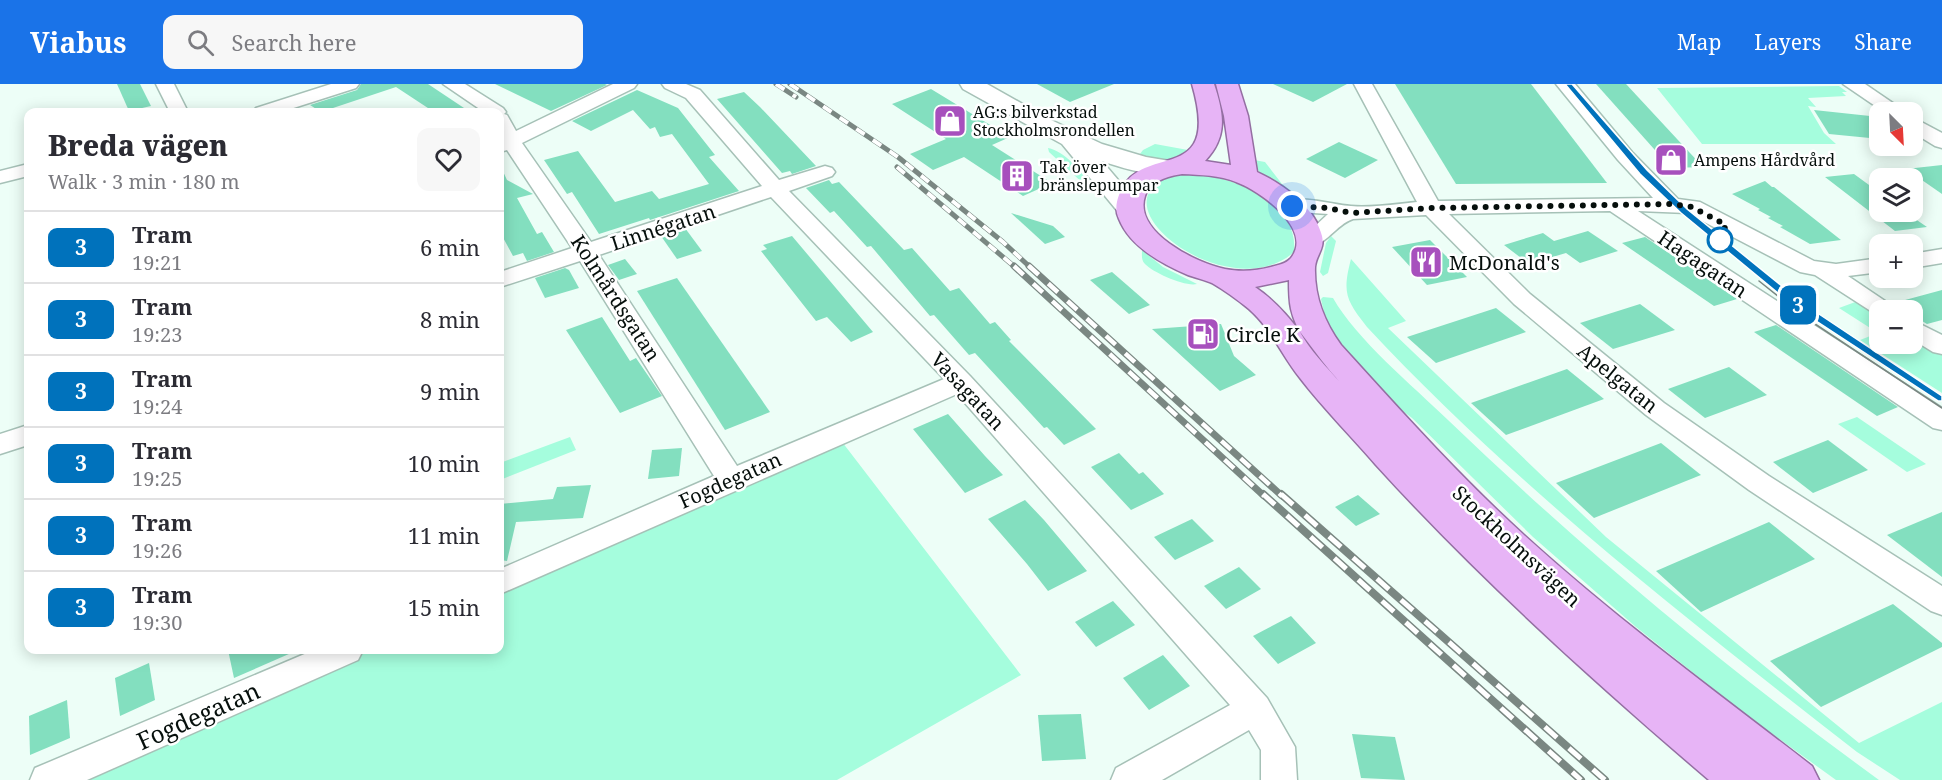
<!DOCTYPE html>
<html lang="en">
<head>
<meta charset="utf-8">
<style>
	body { margin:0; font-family:"Noto Serif",serif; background:#f7f7f7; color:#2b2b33; height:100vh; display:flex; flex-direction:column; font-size:22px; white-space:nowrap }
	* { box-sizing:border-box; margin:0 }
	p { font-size:20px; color:#7c7c81 }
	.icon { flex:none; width:33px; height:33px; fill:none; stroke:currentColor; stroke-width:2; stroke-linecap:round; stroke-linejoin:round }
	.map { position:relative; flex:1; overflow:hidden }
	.side { position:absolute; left:24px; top:24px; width:480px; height:546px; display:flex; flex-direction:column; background:#fff; border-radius:12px; box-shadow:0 3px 15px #0003 }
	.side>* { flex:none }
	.badge { padding:0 12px; border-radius:9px; font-size:21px; line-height:39px }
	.needle { width:39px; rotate:156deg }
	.buttons { position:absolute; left:1869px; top:18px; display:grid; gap:12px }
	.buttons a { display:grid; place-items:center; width:54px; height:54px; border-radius:12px; background:#fff; box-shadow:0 3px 15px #0003; font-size:30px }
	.you { position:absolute; width:30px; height:30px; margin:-15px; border:4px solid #fff; border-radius:50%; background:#1a73e8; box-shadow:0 0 0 9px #1a73e833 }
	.map>.badge { position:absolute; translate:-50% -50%; box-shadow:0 0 0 3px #fff }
	.round { display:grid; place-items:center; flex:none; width:63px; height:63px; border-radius:12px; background:#f7f7f7 }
	.summary { display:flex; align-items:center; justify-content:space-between; height:102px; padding:0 24px }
	h1 { font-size:28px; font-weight:800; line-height:45px }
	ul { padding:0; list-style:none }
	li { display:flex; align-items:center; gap:18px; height:72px; padding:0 24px; border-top:2px solid #e1e1e2 }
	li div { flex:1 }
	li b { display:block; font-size:22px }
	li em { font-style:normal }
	li .badge { min-width:66px; font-weight:700; text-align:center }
	header { display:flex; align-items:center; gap:36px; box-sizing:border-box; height:84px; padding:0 30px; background:#1a73e8; color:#fff }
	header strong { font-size:28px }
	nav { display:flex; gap:33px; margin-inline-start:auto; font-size:21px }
	.search { width:420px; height:54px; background:#f7f7f7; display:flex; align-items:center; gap:15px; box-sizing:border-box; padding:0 21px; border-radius:12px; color:#7c7c81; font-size:22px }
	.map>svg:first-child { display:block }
</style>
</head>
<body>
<header>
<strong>Viabus</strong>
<div class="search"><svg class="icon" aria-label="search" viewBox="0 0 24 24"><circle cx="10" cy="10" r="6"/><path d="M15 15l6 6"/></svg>Search here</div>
<nav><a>Map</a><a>Layers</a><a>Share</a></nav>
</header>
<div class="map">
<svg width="1942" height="696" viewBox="0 0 1942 696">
	<rect width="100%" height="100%" fill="#edfef7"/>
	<g fill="#a5fddd">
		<polygon points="1839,2 1847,8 1842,8 1846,12 1808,14 1816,23 1808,22 1824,49 1836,60 1702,60 1657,4"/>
		<path d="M1155 60 1188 66C1174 80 1155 76 1137 74L1143 66Z"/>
		<path d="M1048 64C1065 67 1081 88 1091 101L1086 102 1049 68Z"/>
		<path d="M1254 76 1265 78 1282 100 1303 116C1283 108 1259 98 1254 76Z"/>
		<path d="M1182 89C1226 90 1299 114 1294 168 1227 227 1079 112 1182 89Z"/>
		<polygon points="1331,152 1336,157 1328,189 1323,192 1320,188 1326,159"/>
		<path d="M1142 166 1163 183 1197 200C1185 203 1154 189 1145 180 1141 176 1142 171 1142 166Z"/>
		<path d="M1351 175 1406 237 1388 244 1606 453 1859 659 1942 618V696H1900L1857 668C1687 535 1515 402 1367 243 1346 216 1342 209 1351 175Z"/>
		<path d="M1323 213 1333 214C1356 255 1413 302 1448 336 1583 466 1728 586 1879 696H1836L1746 631 1636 543 1533 453 1412 334 1379 309 1327 242 1321 215Z"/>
		<polygon points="1858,217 1879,230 1880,260 1912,260 1913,250 1942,269 1942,309 1860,256 1878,249 1839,224"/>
		<polygon points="1857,333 1926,380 1907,388 1838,340"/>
		<polygon points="836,350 1021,591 837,696 48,696 347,566 500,566 500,498"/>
		<polygon points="570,353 576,366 500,396 500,379"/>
	</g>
	<g fill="#83dfbf">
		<polygon points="117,0 140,0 151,22 129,27"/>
		<polygon points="361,0 428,0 470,28 434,28 396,3 321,28 310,21 357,6"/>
		<polygon points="495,0 605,0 607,1 551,27"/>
		<polygon points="1037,0 1114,0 1070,18"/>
		<polygon points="1273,0 1347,0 1313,18"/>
		<polygon points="1395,0 1531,0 1607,99 1456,100"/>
		<polygon points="1596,0 1626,0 1703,83 1671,84"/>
		<polygon points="931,5 1010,53 992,61 1052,99 1023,112 964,73 933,86 910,70 946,55 892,20"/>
		<polygon points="637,6 678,24 715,71 709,73 739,107 650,136 649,134 599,150 572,108 567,110 544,76 578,67 615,118 652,107 659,115 709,100 672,50 660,53 655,43 650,45 633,26 591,47 572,37"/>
		<polygon points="744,8 760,23 816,82 792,90 790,87 782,89 717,15"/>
		<polygon points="1814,26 1870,32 1880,46 1880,55 1829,50"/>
		<polygon points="1339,58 1378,76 1345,94 1306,75"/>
		<polygon points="500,81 507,96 533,110 517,114 537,150 542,148 554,168 527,177 523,169 513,172 500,148"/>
		<polygon points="1942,81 1942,110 1906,85"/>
		<polygon points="1854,90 1880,109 1880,128 1905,128 1927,143 1895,147 1825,93"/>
		<polygon points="829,96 832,100 839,98 904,166 912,164 950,207 959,204 990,240 995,238 1011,256 1009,257 1096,345 1064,361 1047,343 1044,344 975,269 969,271 934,231 930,232 871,162 867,163 834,127 830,129 806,104"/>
		<polygon points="1765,97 1772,103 1774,103 1841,156 1810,160 1780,143 1783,142 1768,134 1771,133 1758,126 1760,125 1732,110"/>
		<polygon points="1011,129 1053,142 1065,153 1045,160"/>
		<polygon points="685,144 702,167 677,175 661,152"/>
		<polygon points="1588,147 1618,167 1580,179 1566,169 1529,180 1504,161 1543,149 1554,157"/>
		<polygon points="792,152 873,248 851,258 827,233 816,237 761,167 767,165 763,161"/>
		<polygon points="1645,153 1737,215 1714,222 1622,159"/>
		<polygon points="1430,156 1467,193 1427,201 1392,163"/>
		<polygon points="625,175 637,190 619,196 608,181"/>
		<polygon points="565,184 569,186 579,204 545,214 535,194"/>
		<polygon points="1112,188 1150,221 1129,230 1090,196"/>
		<polygon points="677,194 770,328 725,346 637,207"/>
		<polygon points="1942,206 1942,236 1927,240 1912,231 1912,226 1906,226 1894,219"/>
		<polygon points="1640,220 1675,246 1613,265 1580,239"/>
		<polygon points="1496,224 1526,248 1436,279 1407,253"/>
		<polygon points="602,233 630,277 636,274 662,312 620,329 566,246"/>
		<polygon points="1221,240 1234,272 1256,291 1220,307 1152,245"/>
		<polygon points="1776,241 1898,323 1877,332 1754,248"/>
		<polygon points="1729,283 1767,311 1705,334 1668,305"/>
		<polygon points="1567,285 1604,315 1506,351 1471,319"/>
		<polygon points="948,330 985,372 1003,391 965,409 913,345"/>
		<polygon points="1828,356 1868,386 1813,409 1773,378"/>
		<polygon points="1661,359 1701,391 1594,434 1556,399"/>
		<polygon points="682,364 679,392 648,395 652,366"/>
		<polygon points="1119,369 1139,390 1143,388 1164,410 1131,426 1091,383"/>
		<polygon points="591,401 583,434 516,438 507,477 500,476 500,420 553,415 557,403"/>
		<polygon points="1358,411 1380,430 1356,442 1335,423"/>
		<polygon points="1025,416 1044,436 1087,487 1048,507 1027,480 988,435"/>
		<polygon points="1942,428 1942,493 1887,451"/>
		<polygon points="1192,435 1214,457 1175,476 1154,453"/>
		<polygon points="1769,438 1815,475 1701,528 1656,487"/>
		<polygon points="1239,483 1261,505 1226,525 1204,502"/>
		<polygon points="1113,517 1135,541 1096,563 1075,538"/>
		<polygon points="1893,520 1942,559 1942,563 1821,623 1770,577"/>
		<polygon points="1291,532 1316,559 1278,580 1253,552"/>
		<polygon points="228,566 298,566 234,594"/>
		<polygon points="1163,571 1190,602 1149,626 1123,594"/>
		<polygon points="149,579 155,616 120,632 115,594"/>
		<polygon points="67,616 70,654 30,671 29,632"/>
		<polygon points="1081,630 1086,675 1042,677 1038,631"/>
		<polygon points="1352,650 1395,653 1405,696 1361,694"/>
	</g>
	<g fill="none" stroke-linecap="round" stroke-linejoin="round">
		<defs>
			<g id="minor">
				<polygon points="156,0 174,0 188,28 170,28"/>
				<polygon points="331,0 359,0 356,4 281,28 253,28 256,24"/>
				<path d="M443 0H465L503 24 506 28 504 30 507 31 516 47 613 0H637L634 4 522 59 591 158 762 102 686 14 665 4 662 0H686L700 6 779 96 825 82 832 84 835 88 832 92 789 107 970 292 1267 614 1295 663 1297 696H1261V666L1249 646 1162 696H1111L1116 684 1230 621 957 310 500 510V485L714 392 580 177 500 203V188L572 164 507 66 500 68V28H484ZM771 113 944 295 737 382 599 171Z"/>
				<path d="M1354 0H1372L1438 117 1653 114 1618 76 1556 0H1575L1632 68 1678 115 1700 118 1814 177 1836 180 1880 174V188L1848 192 1891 221 1895 226H1880V233L1815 191 1800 188 1687 129 1638 127 1942 324V346L1933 344 1610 127 1449 130 1530 210 1664 319 1769 392 1942 502V531L1931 527 1749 406 1646 331 1514 220 1426 131 1353 135C1334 141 1324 167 1302 162L1299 157 1328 130 1284 127 1281 122 1284 117C1307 112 1329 120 1351 122 1372 124 1396 120 1417 118Z"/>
				<polygon points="1843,0 1865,0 1906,28 1884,28"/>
				<polygon points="1912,33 1942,49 1942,64 1935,62 1912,48"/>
				<polygon points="28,80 28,92 0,99 0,87"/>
				<polygon points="1942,165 1942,179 1912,184 1912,170"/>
				<polygon points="1912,236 1942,251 1942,270 1933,268 1912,255"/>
				<polygon points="28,341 28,361 0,370 0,350"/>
				<polygon points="314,566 363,566 358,576 87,696 30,696 35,684"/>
			</g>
			<path id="secondary" d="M960 0H987L1051 36 1102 60 1146 73 1182 79 1185 84 1182 89C1158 95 1125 85 1102 77L1141 123 1137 129 1128 131 1119 129 1062 60 963 5Z"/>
			<path id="trunk" d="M1192 0H1214C1224 30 1228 53 1205 77L1231 81 1224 32 1216 0H1238L1248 32 1257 88C1283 100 1315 123 1322 152 1325 165 1316 171 1315 183 1314 211 1324 238 1341 261 1400 326 1459 392 1524 451 1615 534 1715 607 1812 682L1819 696H1709C1592 596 1479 494 1376 381 1351 352 1323 324 1300 294 1282 272 1271 244 1249 225 1238 216 1224 206 1212 199 1205 196 1196 194 1188 191 1162 180 1130 163 1119 135 1115 127 1116 119 1119 111 1139 55 1223 106 1192 0ZM1182 90C1200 91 1220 91 1236 98 1259 106 1314 145 1291 174 1286 180 1278 181 1271 183 1256 187 1240 188 1225 185 1196 179 1133 148 1145 112 1150 97 1168 92 1182 90ZM1289 196C1289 205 1289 216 1291 225 1297 253 1321 277 1339 297 1310 266 1291 227 1255 203Z"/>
		</defs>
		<use href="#minor" stroke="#a6c1b7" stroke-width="3"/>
		<use href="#secondary" stroke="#a6c1b7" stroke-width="3"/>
		<use href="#trunk" stroke="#946fa2" stroke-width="3"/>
		<use href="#minor" fill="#fff" fill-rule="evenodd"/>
		<use href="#secondary" fill="#fff" fill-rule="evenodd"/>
		<use href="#trunk" fill="#e7b4f6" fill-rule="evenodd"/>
		<g stroke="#7a8782" stroke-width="1.5">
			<polyline points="1569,0 1633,77 1677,120"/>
			<polyline points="1759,197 1803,232 1942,324"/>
		</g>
		<defs>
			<g id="rail-far2">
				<polyline points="776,0 796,13"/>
				<polyline points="790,0 898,73 1003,158 1031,184"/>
				<polyline points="897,83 1016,184"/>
			</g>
			<g id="rail-far1">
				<polyline points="1014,182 1264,412"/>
				<polyline points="1029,182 1282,412"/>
			</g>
			<g id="rail">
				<polyline points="1263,410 1581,696"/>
				<polyline points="1281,410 1605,696"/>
			</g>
		</defs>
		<use href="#rail-far2" stroke="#7a8782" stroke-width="5"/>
		<use href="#rail-far1" stroke="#7a8782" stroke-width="7"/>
		<use href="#rail" stroke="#7a8782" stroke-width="8"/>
		<use href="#rail-far2" stroke="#fff" stroke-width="4" stroke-dasharray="10" stroke-linecap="butt"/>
		<use href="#rail-far1" stroke="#fff" stroke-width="4.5" stroke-dasharray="13" stroke-linecap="butt"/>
		<use href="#rail" stroke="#fff" stroke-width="5" stroke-dasharray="16" stroke-linecap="butt"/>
	</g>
	<polygon fill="#0072bc" stroke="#fff" stroke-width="1.5" points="1565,0 1572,0 1647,86 1687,125 1804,220 1942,312 1942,317 1938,317 1796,224 1681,129 1640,90"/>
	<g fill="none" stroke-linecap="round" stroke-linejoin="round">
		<polyline stroke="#060f0c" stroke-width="6" stroke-dasharray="0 10.8" points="1292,122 1328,124 1351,129 1431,124 1671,120 1692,123 1726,141 1720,156"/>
	</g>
	<defs>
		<symbol id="shop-square" viewBox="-11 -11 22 22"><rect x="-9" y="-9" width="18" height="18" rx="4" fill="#a750bd" stroke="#fff"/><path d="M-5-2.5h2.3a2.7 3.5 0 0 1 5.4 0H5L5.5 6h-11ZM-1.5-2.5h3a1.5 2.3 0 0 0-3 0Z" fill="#fff"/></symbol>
		<symbol id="building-square" viewBox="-11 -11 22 22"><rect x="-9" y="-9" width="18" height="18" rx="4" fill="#a750bd" stroke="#fff"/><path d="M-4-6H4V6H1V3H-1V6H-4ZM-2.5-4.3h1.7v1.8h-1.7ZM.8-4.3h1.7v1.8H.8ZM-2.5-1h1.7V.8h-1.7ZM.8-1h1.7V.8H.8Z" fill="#fff"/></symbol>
		<symbol id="restaurant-square" viewBox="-11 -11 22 22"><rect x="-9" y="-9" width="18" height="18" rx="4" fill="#a750bd" stroke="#fff"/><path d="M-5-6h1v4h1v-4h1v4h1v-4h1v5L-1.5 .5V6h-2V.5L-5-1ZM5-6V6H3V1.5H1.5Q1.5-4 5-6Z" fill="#fff"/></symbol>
		<symbol id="fuel-square" viewBox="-11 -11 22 22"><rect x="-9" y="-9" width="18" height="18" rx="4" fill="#a750bd" stroke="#fff"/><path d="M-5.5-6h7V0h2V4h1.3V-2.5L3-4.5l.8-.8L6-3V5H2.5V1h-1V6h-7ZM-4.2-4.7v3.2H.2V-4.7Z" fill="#fff"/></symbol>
	</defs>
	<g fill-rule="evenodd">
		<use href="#shop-square" x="931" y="18" width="38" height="38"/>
		<use href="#shop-square" x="1652" y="57" width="38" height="38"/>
		<use href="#building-square" x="998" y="73" width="38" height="38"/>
		<use href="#restaurant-square" x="1407" y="159" width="38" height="38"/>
		<use href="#fuel-square" x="1184" y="231" width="38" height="38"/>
	</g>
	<circle fill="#fff" stroke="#0072bc" stroke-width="3" cx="1720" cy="156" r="12"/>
	<g text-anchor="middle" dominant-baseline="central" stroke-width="5" stroke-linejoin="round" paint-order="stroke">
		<g font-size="16" fill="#060f0c" stroke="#fff" text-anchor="start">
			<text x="973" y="28">AG:s bilverkstad<tspan x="973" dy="18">Stockholmsrondellen</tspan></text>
			<text x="1694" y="76">Ampens Hårdvård</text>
			<text x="1040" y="83">Tak över<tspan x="1040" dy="18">bränslepumpar</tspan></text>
		</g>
		<g font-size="20" fill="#060f0c" stroke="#fff">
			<text transform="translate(663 143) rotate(-18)">Linnégatan</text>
			<text transform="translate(1703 180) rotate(34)">Hagagatan</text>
			<text transform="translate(616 214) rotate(57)">Kolmårdsgatan</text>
			<text transform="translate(1618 294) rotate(39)">Apelgatan</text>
			<text transform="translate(968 307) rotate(47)">Vasagatan</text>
			<text transform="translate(730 396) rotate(-24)">Fogdegatan</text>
			<text transform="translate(1517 462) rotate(43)">Stockholmsvägen</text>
		</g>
		<g font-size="20" fill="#060f0c" stroke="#fff" text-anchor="start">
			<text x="1449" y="178">McDonald's</text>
			<text x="1226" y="250">Circle K</text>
		</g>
		<g font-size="24" fill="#060f0c" stroke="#fff">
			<text transform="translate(198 631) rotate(-24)">Fogdegatan</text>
		</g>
	</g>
</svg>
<div class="buttons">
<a><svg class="needle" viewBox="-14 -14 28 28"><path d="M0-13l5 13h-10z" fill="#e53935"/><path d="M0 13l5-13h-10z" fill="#7c7c81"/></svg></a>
<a><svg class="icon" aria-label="layers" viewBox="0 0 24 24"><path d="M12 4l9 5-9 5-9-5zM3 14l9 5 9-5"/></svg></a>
<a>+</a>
<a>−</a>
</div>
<div class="you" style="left:1292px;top:122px"></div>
<b class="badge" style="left:1798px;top:221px;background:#0072bc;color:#fff">3</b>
<section class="side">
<div class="summary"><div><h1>Breda vägen</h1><p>Walk · 3 min · 180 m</p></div><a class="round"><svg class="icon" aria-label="heart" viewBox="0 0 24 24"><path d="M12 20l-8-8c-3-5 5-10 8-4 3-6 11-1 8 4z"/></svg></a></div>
<ul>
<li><span class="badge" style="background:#0072bc;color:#fff">3</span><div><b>Tram</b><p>19:21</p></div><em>6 min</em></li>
<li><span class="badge" style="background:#0072bc;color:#fff">3</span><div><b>Tram</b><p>19:23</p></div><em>8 min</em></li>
<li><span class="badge" style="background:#0072bc;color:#fff">3</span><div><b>Tram</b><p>19:24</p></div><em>9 min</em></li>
<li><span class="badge" style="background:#0072bc;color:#fff">3</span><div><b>Tram</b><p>19:25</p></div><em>10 min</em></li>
<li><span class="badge" style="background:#0072bc;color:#fff">3</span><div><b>Tram</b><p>19:26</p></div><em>11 min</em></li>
<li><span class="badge" style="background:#0072bc;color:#fff">3</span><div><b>Tram</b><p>19:30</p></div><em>15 min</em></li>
</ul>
</section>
</div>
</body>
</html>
